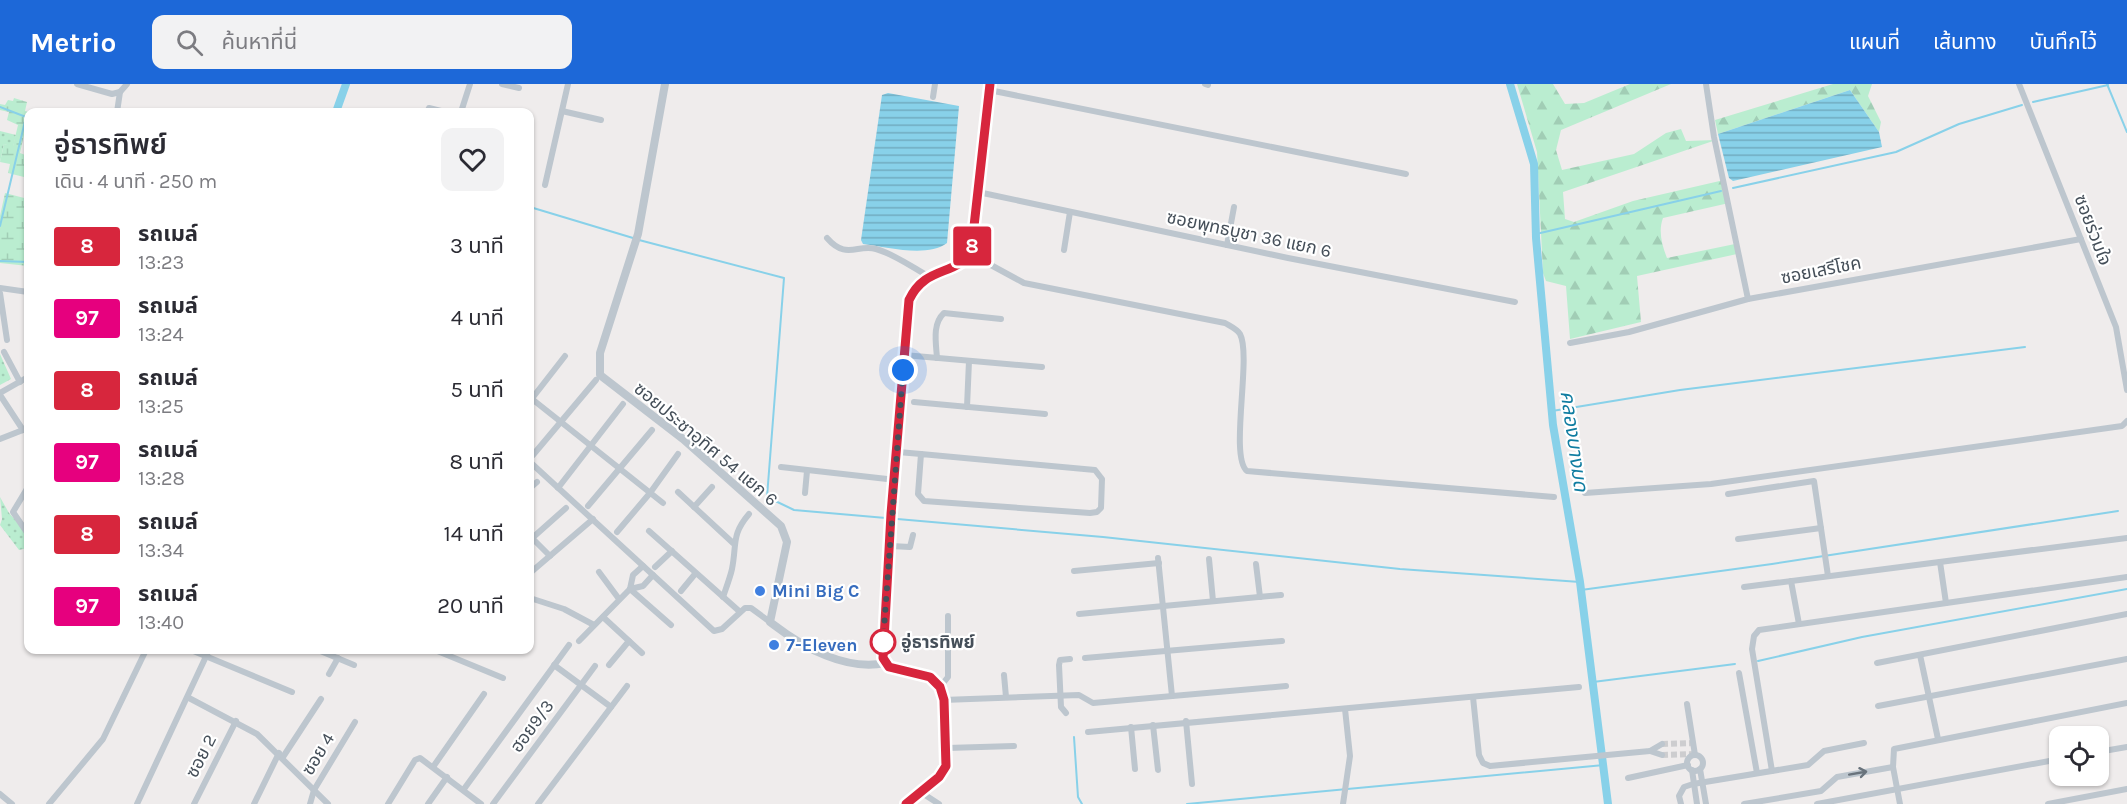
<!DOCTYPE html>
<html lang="th">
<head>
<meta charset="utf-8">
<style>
	body { margin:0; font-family:Karla,"Noto Sans Thai",sans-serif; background:#f2f2f3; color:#2b2b33; height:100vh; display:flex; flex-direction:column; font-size:22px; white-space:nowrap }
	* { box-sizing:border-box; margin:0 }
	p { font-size:20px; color:#7c7c81 }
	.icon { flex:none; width:33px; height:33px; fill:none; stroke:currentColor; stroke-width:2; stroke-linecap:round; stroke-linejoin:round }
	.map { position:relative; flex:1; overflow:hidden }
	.panel { position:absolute; left:24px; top:24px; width:510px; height:546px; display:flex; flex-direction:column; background:#fff; border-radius:12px; box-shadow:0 2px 4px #0004 }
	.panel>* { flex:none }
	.badge { padding:0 12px; border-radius:4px; font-size:21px; line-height:39px }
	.fabs { position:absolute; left:2049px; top:642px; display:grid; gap:12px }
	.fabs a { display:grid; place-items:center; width:60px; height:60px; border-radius:12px; background:#fff; box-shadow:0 2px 4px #0004; font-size:30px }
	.you { position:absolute; width:30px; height:30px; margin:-15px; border:4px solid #fff; border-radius:50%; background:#1a73e8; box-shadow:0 0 0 9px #1a73e833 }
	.map>.badge { position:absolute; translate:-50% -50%; box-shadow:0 0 0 3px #fff }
	.round { display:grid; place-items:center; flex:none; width:63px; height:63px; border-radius:12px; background:#f2f2f3 }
	.overview { display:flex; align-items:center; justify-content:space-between; height:102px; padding:0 30px }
	h1 { font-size:28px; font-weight:600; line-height:45px }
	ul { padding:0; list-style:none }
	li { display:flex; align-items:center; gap:18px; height:72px; padding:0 30px }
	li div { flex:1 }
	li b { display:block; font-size:22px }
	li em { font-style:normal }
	li .badge { min-width:66px; font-weight:700; text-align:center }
	header { display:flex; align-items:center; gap:36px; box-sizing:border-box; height:84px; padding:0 30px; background:#1d68d8; color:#fff }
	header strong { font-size:28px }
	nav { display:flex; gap:33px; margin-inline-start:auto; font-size:21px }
	.search { width:420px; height:54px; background:#f2f2f3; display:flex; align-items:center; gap:15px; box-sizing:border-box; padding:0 21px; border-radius:12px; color:#7c7c81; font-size:22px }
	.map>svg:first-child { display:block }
</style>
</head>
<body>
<header>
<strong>Metrio</strong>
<div class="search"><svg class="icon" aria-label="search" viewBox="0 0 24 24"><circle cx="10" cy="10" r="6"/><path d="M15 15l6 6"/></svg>ค้นหาที่นี่</div>
<nav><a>แผนที่</a><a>เส้นทาง</a><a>บันทึกไว้</a></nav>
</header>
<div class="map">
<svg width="2127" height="720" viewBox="0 0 2127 720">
	<defs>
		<pattern id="grass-dots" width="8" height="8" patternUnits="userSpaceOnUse" patternTransform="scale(1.5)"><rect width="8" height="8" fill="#baedd0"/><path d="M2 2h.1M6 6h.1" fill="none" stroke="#a1cdb5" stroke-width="1.8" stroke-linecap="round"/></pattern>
		<pattern id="forest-firs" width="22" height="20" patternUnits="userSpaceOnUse" patternTransform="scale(1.5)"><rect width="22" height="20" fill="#baedd0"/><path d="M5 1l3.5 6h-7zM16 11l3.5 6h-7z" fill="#a1cdb5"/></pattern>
		<pattern id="wetland-marsh" width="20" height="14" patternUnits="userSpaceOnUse" patternTransform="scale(1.5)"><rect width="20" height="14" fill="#baedd0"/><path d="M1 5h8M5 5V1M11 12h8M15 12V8" fill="none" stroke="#a1cdb5"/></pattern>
		<pattern id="water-rules" width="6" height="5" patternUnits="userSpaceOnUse" patternTransform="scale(1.5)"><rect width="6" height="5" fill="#88d1e9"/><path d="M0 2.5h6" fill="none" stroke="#71acc0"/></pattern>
	</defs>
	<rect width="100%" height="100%" fill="#efecec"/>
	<g fill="url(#grass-dots)">
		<polygon points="0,47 16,51 13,63 4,60 0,78"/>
		<polygon points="0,270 11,295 0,301"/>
		<polygon points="0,413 9,429 28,450 28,464 19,466 0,441 2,435"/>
	</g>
	<g fill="url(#forest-firs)">
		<path d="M1517 0H1553L1565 20 1584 19 1630 0H1671L1561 46 1556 66 1562 86 1634 70 1666 49 1681 45 1686 57 1716 56 1563 108 1565 135 1574 138 1633 117 1724 96 1729 119 1663 134C1658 147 1662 161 1667 174L1735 160 1737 170 1637 192 1641 238 1570 255 1566 202 1546 197 1543 189 1537 68Z"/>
		<polygon points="1833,0 1872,0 1868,12 1881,38 1879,48 1850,6 1718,50 1715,36"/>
	</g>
	<g fill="url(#wetland-marsh)">
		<polygon points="14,14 27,18 25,27 29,28 20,69 28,72 28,94 8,89 10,80 0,78 4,60 13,62 18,41 7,36 9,28 0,26 0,20 5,21 8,16 13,17"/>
		<polygon points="5,109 28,115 28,182 0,179 0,132"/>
	</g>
	<g fill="url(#water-rules)">
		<polygon points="1850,6 1879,48 1882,63 1733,97 1729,94 1718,50"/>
		<path d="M888 9 959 22 947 159C927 174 887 163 863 160L861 156 882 11Z"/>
	</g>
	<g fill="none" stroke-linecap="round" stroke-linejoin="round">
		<g stroke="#88d1e9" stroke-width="2">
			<polyline points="2107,0 2127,48"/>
			<polyline points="2033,18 2108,1"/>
			<polyline points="0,23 26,33 0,142"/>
			<polyline points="1733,104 1896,68 1959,40 2022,21"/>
			<polyline points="530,123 633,154"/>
			<polyline points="1536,150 1721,107"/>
			<polyline points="639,156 784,194 767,413 794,426 1103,453 1400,485 1580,498"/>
			<polyline points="0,177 28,178"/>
			<polyline points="1552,327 1680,306 2025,263"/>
			<polyline points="1581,506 1772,480 2118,427"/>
			<polyline points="1758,577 1862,553 2127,505"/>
			<polyline points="1593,598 1735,580"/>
			<polyline points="1074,653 1078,713 1082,720"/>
			<polyline points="1187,720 1604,681"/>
		</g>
		<g stroke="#88d1e9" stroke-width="8">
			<polyline points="1510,0 1534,80 1536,154 1553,341 1580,498 1608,720"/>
			<polyline points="336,28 346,0"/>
		</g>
		<g stroke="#cdcdcf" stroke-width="6" stroke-dasharray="6 3" stroke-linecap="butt">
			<polyline points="1662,660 1694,659"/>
			<polyline points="1662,671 1695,670"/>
		</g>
		<g stroke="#bdc6ce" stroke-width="6">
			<polyline points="77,0 112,10 120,8 127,0"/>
			<polyline points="502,0 519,4"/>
			<polyline points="1205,0 1208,1"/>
			<polyline points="1706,0 1714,53 1748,215"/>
			<polyline points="2019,0 2116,243 2127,306"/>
			<polyline points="989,6 1406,90"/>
			<polyline points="933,13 935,0"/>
			<polyline points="429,24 445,28"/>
			<polyline points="562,27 601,36"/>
			<polyline points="117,28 120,8"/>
			<polyline points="461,28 470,0"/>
			<polyline points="545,101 568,0"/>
			<polyline points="978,108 1288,174 1515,218"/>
			<path d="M827 154C846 176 857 160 876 165 894 170 912 183 928 192"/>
			<polyline points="1227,161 1234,123"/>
			<polyline points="1064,166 1070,128"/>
			<path d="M967 175 989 180 1024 199 1225 239C1230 242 1237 245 1240 250 1252 272 1229 373 1247 387L1554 413"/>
			<polyline points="0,204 28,208"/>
			<polyline points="0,209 7,256"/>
			<polyline points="1570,259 1629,248 1748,215 2081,155"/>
			<polyline points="4,268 20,298"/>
			<polyline points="904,271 1042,283"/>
			<path d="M937 274C936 259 932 240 944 229L1001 235"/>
			<polyline points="0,309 28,293"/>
			<polyline points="0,311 23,346"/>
			<polyline points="532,315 663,419"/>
			<polyline points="530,317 565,272"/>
			<polyline points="914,318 1045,330"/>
			<polyline points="967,323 969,277"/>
			<polyline points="0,355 28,344"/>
			<polyline points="898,368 921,370"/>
			<polygon points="921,370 1095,386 1102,395 1101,424 1097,428 1090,429 924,417 918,410"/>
			<polyline points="533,371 596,296"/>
			<polyline points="530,378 714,547 722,545 745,524 751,524 770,538"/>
			<polyline points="781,383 896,396"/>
			<polyline points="28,403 13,428 28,450"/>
			<polyline points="530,404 537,398"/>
			<polyline points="558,404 623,320"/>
			<polyline points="678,408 733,459"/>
			<polyline points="805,409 807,387"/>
			<polyline points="1585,409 1711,400 2122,342 2127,337"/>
			<polyline points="1728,410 1814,397 1828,492"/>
			<polyline points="588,422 652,346"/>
			<polyline points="694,423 712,403"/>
			<polyline points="649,447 739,527"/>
			<polyline points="617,448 650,409 678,370"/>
			<polyline points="530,452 550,472"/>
			<polyline points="1738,455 1821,444"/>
			<polyline points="530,456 566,424"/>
			<polyline points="891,462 910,463 913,451"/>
			<polyline points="1158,474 1172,612"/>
			<polyline points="1209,475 1213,517"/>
			<polyline points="1940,478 1946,519"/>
			<polyline points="1256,480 1260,513"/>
			<polyline points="655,483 672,467"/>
			<polyline points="1074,487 1159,479"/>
			<polyline points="599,488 619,515"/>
			<polyline points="530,489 593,435"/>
			<polyline points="1791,497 1799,540"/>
			<polyline points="1744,503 2127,454"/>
			<polyline points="630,505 671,541"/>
			<polyline points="630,505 633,491 643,482"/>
			<polyline points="681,507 695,490"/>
			<path d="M723 513C726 504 730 494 732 485 737 460 731 451 749 430"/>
			<polyline points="530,514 564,525 594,541"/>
			<polyline points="1079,530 1281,511"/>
			<polyline points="603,533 642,569"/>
			<polyline points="579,557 630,505 643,502 653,491"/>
			<polyline points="191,566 292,608"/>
			<polyline points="318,566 354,581"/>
			<polyline points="435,566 503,594"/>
			<polyline points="1920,571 1938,655"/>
			<polyline points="1085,574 1282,557"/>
			<polyline points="1877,579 2127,530"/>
			<polyline points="554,581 611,623"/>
			<polyline points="609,581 629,557"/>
			<polyline points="1739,589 1757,689"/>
			<polyline points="329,590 338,574"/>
			<polyline points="1004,591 1006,613"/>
			<polyline points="940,603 948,593 948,532"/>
			<polyline points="1473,613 1479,671 1483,679 1490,682 1650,667 1662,660"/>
			<polyline points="189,614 257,650 328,720"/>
			<polyline points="943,616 1079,611 1093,619 1286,602"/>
			<polyline points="1687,620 1695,671"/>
			<polyline points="1878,622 2127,575"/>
			<polyline points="1066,629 1061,623 1059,581 1060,576 1070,575"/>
			<polyline points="1186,637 1192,700"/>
			<polyline points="1153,641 1158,686"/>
			<polyline points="1131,643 1135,685"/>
			<polyline points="1088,648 1579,603"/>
			<polyline points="947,664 1014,662"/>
			<polyline points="1650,667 1662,671"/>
			<polyline points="2098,668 2127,663"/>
			<circle cx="1695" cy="679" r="8"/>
			<polyline points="283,673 321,615"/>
			<polyline points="433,683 484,610"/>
			<polyline points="1700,685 1706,720"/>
			<polyline points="1692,686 1697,720"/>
			<polyline points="1772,687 1752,565 1754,552 1759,546 2127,493"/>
			<polyline points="1628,694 1688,681"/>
			<polyline points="464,705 569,561"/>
			<polyline points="922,709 939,720"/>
			<polyline points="0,710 12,720"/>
			<polyline points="49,720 103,655 146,566"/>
			<polyline points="137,720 209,566"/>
			<polyline points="194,720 236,637"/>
			<polyline points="254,720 279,669"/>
			<polyline points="310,720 314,706 355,638"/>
			<polyline points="388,720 415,676 420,674 481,720"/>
			<polyline points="428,720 447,693"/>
			<polyline points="493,720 595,582"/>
			<polyline points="538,720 627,602"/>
			<polyline points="1343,720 1350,672 1345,625"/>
			<polyline points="1681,720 1679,712 1684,703 1693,700 1808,681 1824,667 1864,659"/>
			<polyline points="1744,720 1821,707 1837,693 1893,683"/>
			<polyline points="1817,720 2060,675"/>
			<polyline points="1900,720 1893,683 1894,665 2127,619"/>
			<polyline points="2048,720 2127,705"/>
		</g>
		<g stroke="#bdc6ce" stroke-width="8">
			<path d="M665 0 638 150 600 269V291L683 355 781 442 787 458 770 538 774 541C804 564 846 587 885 579"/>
			<path d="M906 720 939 693 946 682 943 616 940 603 930 593 889 583 883 574 891 430 909 216C925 182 954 192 971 169L989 0"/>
		</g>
	</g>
	<defs><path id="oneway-shaft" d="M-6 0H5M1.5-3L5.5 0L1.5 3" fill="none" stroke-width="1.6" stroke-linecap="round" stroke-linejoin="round" transform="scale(1.5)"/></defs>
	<use stroke="#69737c" href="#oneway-shaft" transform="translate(1858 689) rotate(-10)"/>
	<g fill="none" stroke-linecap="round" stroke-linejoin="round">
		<defs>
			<path id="line" d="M906 720 939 693 946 682 944 616 940 603 930 593 889 583 883 574 891 430 909 216C925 182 954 192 971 169L990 0"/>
		</defs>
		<use href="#line" stroke="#fff" stroke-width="14"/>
		<use href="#line" stroke="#d7263d" stroke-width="9"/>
		<polyline stroke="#454f59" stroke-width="6" stroke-dasharray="0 10.8" points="883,558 903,286"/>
	</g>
	<g fill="#3f7fe0" stroke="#fff" stroke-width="2">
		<circle cx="760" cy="507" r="6"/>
		<circle cx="774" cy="561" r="6"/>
	</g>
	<circle fill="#fff" stroke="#d7263d" stroke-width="3" cx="883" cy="558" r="12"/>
	<g text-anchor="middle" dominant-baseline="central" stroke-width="4.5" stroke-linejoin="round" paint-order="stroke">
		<g font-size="18" fill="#454f59" stroke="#fff">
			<text transform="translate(2093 146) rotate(69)">ซอยร่วมใจ</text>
			<text transform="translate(1249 150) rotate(12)">ซอยพุทธบูชา 36 แยก 6</text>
			<text transform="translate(1821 186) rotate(-11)">ซอยเสรีโชค</text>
			<text transform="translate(706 360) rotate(40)">ซอยประชาอุทิศ 54 แยก 6</text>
			<text transform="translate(532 642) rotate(-54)">ฮอย9/3</text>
			<text transform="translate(318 670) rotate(-59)">ซอย 4</text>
			<text transform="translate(201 672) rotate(-63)">ซอย 2</text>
		</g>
		<g font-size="18" font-weight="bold" fill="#366cbe" stroke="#fff" text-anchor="start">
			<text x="772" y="507">Mini Big C</text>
			<text x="786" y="561">7-Eleven</text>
		</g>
		<g font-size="18" font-weight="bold" fill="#454f59" stroke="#fff" text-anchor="start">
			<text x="901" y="558">อู่ธารทิพย์</text>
		</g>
		<g font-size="20" font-style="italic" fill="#107da1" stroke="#fff">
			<text transform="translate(1574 357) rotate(82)">คลองบางมด</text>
		</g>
	</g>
</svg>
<div class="fabs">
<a><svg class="icon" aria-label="locate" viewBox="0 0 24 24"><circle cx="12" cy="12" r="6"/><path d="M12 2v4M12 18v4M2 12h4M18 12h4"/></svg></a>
</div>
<div class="you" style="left:903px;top:286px"></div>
<b class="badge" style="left:972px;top:162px;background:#d7263d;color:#fff">8</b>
<section class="panel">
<div class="overview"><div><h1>อู่ธารทิพย์</h1><p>เดิน · 4 นาที · 250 m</p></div><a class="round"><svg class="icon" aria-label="heart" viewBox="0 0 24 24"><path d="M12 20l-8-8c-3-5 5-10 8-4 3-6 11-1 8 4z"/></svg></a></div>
<ul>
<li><span class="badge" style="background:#d7263d;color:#fff">8</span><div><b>รถเมล์</b><p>13:23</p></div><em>3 นาที</em></li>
<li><span class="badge" style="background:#e6007e;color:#fff">97</span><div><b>รถเมล์</b><p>13:24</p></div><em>4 นาที</em></li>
<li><span class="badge" style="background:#d7263d;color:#fff">8</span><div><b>รถเมล์</b><p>13:25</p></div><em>5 นาที</em></li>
<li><span class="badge" style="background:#e6007e;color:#fff">97</span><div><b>รถเมล์</b><p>13:28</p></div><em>8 นาที</em></li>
<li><span class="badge" style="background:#d7263d;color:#fff">8</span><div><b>รถเมล์</b><p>13:34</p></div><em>14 นาที</em></li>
<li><span class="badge" style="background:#e6007e;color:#fff">97</span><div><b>รถเมล์</b><p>13:40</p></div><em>20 นาที</em></li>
</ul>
</section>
</div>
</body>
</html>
